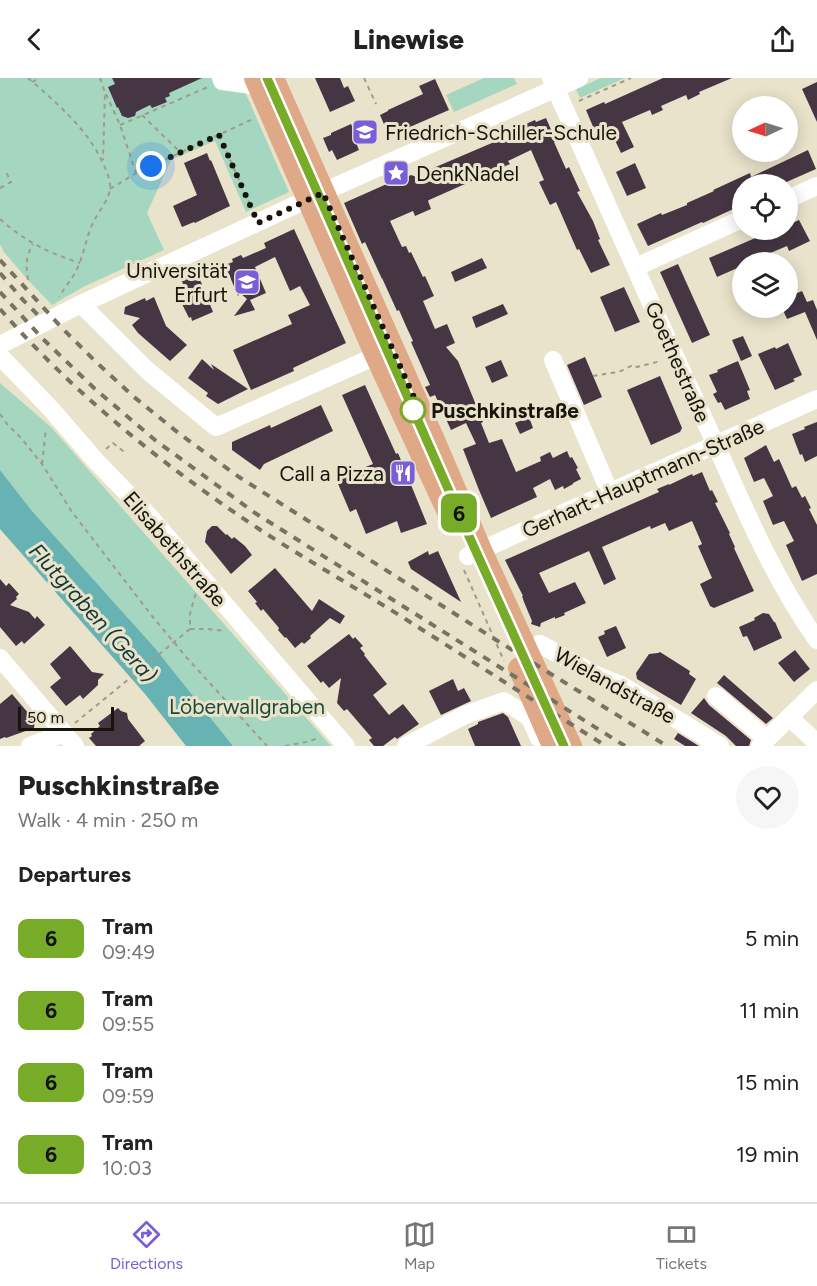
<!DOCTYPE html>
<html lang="en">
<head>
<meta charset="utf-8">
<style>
	body { margin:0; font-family:Figtree,sans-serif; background:#f6f6f6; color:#222; height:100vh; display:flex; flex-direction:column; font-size:22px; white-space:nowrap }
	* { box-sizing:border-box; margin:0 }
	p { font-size:20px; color:#767676 }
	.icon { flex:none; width:33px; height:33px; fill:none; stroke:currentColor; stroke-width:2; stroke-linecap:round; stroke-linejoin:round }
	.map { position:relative; height:668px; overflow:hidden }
	.drawer { display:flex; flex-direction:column; background:#fff; flex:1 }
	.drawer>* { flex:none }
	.badge { padding:0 12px; border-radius:9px; font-size:21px; line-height:39px }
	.needle { width:39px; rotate:266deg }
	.fabs { position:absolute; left:732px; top:18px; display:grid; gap:12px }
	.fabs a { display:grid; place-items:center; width:66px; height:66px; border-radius:50%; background:#fff; box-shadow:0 3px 15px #0003; font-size:30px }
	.scale { position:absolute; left:18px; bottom:15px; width:96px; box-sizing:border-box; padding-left:6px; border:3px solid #17150c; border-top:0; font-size:16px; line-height:21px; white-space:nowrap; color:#17150c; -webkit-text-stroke:4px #eae3cb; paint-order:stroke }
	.you { position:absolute; width:30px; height:30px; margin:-15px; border:4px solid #fff; border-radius:50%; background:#1a73e8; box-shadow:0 0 0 9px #1a73e833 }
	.map>.badge { position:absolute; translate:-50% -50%; box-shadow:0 0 0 3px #fff }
	h2 { padding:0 18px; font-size:22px; line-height:54px }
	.round { display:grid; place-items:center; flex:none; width:63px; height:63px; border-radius:32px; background:#f6f6f6 }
	.head { display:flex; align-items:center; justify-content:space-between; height:102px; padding:0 18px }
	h1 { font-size:28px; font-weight:800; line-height:45px }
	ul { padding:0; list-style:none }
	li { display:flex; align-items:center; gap:18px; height:72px; padding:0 18px }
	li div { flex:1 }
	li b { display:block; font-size:22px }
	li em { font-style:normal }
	li .badge { min-width:66px; font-weight:700; text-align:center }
	header { display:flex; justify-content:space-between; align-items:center; height:78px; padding:0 18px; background:#fff; font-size:27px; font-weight:800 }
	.menu { display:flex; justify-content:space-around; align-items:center; height:84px; border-top:2px solid #e0e0e0; background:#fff; font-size:16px; color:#767676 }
	.menu a { display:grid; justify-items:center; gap:3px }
	.menu .selected { color:#785fd9 }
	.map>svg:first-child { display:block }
</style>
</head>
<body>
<header><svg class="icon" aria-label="back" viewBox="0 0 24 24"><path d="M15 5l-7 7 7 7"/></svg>Linewise<svg class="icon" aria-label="share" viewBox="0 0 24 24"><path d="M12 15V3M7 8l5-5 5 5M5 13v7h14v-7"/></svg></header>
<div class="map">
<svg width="817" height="668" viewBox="0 0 817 668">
	<rect width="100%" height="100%" fill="#eae3cb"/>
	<g fill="#a5d6bf">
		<polygon points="0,0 239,0 289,114 246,134 215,63 171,82 147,135 164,172 85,208 52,227 28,202 4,174 0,166"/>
		<polygon points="484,0 514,0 517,6 454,34 446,17"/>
		<polygon points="601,0 625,0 580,20 576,11"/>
		<polygon points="0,305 51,349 331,668 233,668 154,569 32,433 0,392"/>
	</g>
	<polygon fill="#67b2b3" points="0,392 32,433 154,569 233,668 186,668 145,616 0,451"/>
	<g fill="#463644">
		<polygon points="112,0 202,0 169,15 170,18 165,20 167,24 152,30 150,27 136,34 135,38 128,40 122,38 118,29 117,30 108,9 115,6"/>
		<polygon points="315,0 340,0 344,10 348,8 355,23 330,34"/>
		<polygon points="663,0 732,0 699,14 700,16 688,22 686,17 661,28 663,32 652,37 650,32 622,44 634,69 621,75 612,56 608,58 606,54 597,58 586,32 604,24 605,26"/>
		<polygon points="435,1 449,32 389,58 380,37 388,33 388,32 423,16 419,8"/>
		<polygon points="817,4 817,44 802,11"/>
		<polygon points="546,40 556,63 554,64 566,91 569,89 580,113 577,114 593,143 600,161 598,162 610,187 591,195 579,171 577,172 556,124 550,127 539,104 544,102 531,72 508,83 510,86 429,122 428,123 431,131 415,138 413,133 390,143 402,169 406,168 409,175 411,174 423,199 425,198 434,218 423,223 435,251 447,246 455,265 446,269 458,283 483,344 481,345 489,365 502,361 516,394 541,383 540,379 550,374 553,380 567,373 570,380 572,379 578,390 576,391 581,401 573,405 573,406 564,411 563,408 555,412 550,401 533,410 537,419 491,440 479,412 463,371 476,366 466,345 451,352 435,317 430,319 425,309 430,307 411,264 413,263 406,248 399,232 397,233 382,200 382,201 365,164 362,166 344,125 389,105 389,107 411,97 437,106 431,91 520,53 519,49 535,42 536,44"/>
		<polygon points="351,46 358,61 355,62 359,72 337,82 332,72 329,74 323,60 331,57 331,55"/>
		<polygon points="808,72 816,91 782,106 742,106 742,127 703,145 702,144 648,168 637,146 661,135 662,137 687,127 687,125 714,113 713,112 750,95 751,99"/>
		<polygon points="207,75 210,83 211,82 230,128 195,145 194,144 182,149 173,128 197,117 184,85"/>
		<polygon points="635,85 646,110 627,118 616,94"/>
		<polygon points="799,142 810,163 789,173 787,168 749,184 742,184 742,188 717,199 709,180 774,152 788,152 788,147"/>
		<polygon points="294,151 346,265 293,290 294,293 251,312 233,272 292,246 288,237 310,227 300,208 290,213 275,179 255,189 266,215 250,222 255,232 234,238 247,221 240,215 238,218 225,187 233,184 232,181 241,177 243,180 266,170 264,165"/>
		<polygon points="482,180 487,190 455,204 451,194"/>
		<polygon points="678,186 710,257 692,265 660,194"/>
		<polygon points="193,199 194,201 199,199 213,234 192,243 191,239 189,240 174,210 183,206 182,203"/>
		<polygon points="624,209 640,244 615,254 600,219"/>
		<polygon points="802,213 807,224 813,222 817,232 817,262 805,234 787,241 782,230 788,230 788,219"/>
		<polygon points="154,219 166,248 187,267 170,283 138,255 132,247 140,240 124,236 125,229 145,220 146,223"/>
		<polygon points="503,226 508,236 476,250 472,239"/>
		<polygon points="743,258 752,278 741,283 732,262"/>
		<polygon points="788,265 802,297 793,301 795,303 775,312 758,276 775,269 776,271"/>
		<polygon points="585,279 602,319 584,327 567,287"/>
		<polygon points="202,281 214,292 211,286 248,311 218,326 206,318 208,315 188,300"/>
		<polygon points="501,282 508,298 492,305 485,289"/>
		<polygon points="738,283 750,312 747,313 750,321 725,332 721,324 718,325 713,316 717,314 709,297 718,294 717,292"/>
		<polygon points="660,298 682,350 680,354 651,367 627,312"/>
		<polygon points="365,307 396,376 398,375 427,446 401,455 397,443 366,456 356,431 350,434 336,401 373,386 342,317"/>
		<polygon points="321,327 333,353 264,386 260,392 232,372 232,364 270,347 271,350"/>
		<polygon points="529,339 533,350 520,356 515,345"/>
		<polygon points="817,344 817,378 805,384 802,376 800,377 792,356 805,351 804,349"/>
		<polygon points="766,367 774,384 779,381 792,410 796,408 802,420 805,418 811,430 809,431 817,447 817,496 802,503 786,467 794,463 784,443 773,447 763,423 773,418 764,400 754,404 744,380"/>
		<polygon points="702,394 710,413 712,412 718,424 715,425 730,455 729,456 735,469 734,470 754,513 714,530 710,528 700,506 712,500 698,468 702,466 692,443 669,453 665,445 651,451 650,448 602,469 616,501 604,507 589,473 539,495 549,515 575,504 586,525 564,535 565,537 555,541 555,539 541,545 540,549 531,546 532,543 524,524 522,518 523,518 505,482 659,414 657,411 669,406 669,407 692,396 693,398"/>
		<polygon points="212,448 217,448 226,457 227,456 232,461 234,459 245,468 252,477 231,496 205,464 207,453"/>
		<polygon points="428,473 429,477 438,473 461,524 411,491 408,484"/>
		<polygon points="275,490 312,533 319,521 345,538 340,546 330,540 310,558 311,560 304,566 302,564 295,570 286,559 285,560 278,552 279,550 263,531 261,533 255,525 257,524 248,513"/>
		<polygon points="0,501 6,508 9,505 19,516 16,519 17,521 10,527 29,534 35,541 37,538 45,547 24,566 22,563 16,568 0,549"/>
		<polygon points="763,535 769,536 774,544 775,544 782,560 754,573 747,558 743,559 739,549 755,542 754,540"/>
		<polygon points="616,548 626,570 607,579 598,559 605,556 604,553"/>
		<polygon points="349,556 353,561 355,559 363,568 360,570 365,576 364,577 387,606 373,617 389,637 403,626 419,646 397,661 395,659 383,668 374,668 369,662 372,660 347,631 344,633 337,625 341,600 329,610 323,603 321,605 307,588"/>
		<polygon points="70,568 92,594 104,596 98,602 98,607 83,621 80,617 66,628 50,609 61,600 50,586"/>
		<polygon points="795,572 810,591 794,604 778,585"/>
		<polygon points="660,574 690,593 689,596 696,601 681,627 637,601 636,595 649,576 658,575"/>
		<polygon points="724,597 773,640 766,646 722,609 717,605"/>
		<polygon points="453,601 458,613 464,610 471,623 441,637 429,613"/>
		<polygon points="12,616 35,643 34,650 6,660 5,659 0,661 0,626"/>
		<polygon points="704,620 709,627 751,662 749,668 736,668 726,658 691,635"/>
		<polygon points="118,630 121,633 127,635 128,641 145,663 139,668 96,668 89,660 92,658 91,656 100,648 98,645"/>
		<polygon points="503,635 508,639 521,668 475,668 468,651 478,646 478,644"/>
		<polygon points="678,655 699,668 685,668 674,661"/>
	</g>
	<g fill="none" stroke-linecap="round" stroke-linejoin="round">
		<g stroke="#a09b88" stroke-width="2" stroke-dasharray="4.5 4.5" stroke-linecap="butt">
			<path d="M28 0C58 26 90 53 105 90 108 96 111 105 110 112 107 125 98 134 93 145 87 157 85 171 80 184 75 198 66 207 59 219"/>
			<polyline points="100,0 105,15 103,82"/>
			<polyline points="364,0 376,26"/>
			<polyline points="32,4 39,0"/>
			<polyline points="106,16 120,47 136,95"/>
			<polyline points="579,23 631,0"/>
			<polyline points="142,37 181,75"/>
			<polyline points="120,47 208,9"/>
			<polyline points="219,57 252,131"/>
			<polyline points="0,110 11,104 6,94"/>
			<polyline points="110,111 136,95 253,41"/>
			<path d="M0 141C26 164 47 174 80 185"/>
			<path d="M28 202C26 187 25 180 33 166"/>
			<polyline points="593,298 610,295 619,294 633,287 637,289 661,283"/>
			<polyline points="0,336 7,346 22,361 42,386 72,434 152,538 187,580 267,668"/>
			<polyline points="106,371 113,365 123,373 124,370"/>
			<polyline points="42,386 46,350"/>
			<polyline points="464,492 504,583"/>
			<polyline points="190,551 207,551 226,553"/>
			<polyline points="75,645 190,551 190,536 196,514"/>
			<polyline points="285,668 306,664 319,660"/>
		</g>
		<g stroke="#fff" stroke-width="18">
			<polyline points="221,0 222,3 259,8"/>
			<path d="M551 0C603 118 655 236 709 352 742 424 771 497 817 562"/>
			<polyline points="788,121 817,108"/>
			<polyline points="636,189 742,141"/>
			<polyline points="81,226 148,293 216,349 376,278"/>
			<polyline points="0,267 81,226 332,110 579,0"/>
			<polyline points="0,278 51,331 95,382 151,440 346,668"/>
			<polyline points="553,282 610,415"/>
			<polyline points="468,478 817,321"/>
			<polyline points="540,566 598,598 621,607 720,668"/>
			<polyline points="0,580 75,668"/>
			<polyline points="716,618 767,661"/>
			<polyline points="789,639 817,665"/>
			<polyline points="30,668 64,655"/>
			<polyline points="406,668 465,637 504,623 530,640 539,660"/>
			<polyline points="760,668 817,612"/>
		</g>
		<g stroke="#dfa887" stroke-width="22">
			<polyline points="255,0 376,278 453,445"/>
			<polyline points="273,0 434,362 481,472 571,668"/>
			<polyline points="519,590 553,668"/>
		</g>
		<polyline stroke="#777262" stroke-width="1.5" points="260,0 557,668"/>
		<g stroke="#777262" stroke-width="4" stroke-dasharray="8 8" stroke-linecap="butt">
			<polyline points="0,182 62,250 95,283 134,319 181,357 239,399 493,560 667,668"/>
			<polyline points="0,195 23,222 40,239"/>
			<polyline points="0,214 42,260 95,311 155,362 255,435 625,668"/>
			<path d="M0 231C75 317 164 388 259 451 308 483 360 512 410 544 475 585 540 627 606 668"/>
		</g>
	</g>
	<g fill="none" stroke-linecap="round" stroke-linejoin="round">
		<defs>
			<polyline id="line" points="267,0 464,447 564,668"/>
		</defs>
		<use href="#line" stroke="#fff" stroke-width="14"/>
		<use href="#line" stroke="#78ac28" stroke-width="9"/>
		<polyline stroke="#17150c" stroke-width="6" stroke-dasharray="0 10.8" points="151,88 219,57 258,145 323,115 417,326 413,332"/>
	</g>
	<defs>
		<symbol id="school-square" viewBox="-11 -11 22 22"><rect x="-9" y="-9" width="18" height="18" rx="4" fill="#785fd9" stroke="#eae3cb"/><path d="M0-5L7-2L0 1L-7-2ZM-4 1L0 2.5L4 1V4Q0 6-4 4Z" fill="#fff"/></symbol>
		<symbol id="sight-square" viewBox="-11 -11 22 22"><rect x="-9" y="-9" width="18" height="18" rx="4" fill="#785fd9" stroke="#eae3cb"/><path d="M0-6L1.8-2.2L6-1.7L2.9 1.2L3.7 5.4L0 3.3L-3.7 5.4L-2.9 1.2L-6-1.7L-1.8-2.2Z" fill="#fff"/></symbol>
		<symbol id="university-square" viewBox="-11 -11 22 22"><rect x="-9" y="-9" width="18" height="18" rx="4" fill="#785fd9" stroke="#eae3cb"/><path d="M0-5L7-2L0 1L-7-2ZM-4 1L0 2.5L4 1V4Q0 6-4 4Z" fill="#fff"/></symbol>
		<symbol id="restaurant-square" viewBox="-11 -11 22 22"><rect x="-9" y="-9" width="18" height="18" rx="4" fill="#785fd9" stroke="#eae3cb"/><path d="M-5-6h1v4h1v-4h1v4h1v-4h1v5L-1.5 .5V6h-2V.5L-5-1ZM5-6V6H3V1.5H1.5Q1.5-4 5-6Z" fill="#fff"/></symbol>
	</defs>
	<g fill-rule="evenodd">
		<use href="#school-square" x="350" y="39" width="30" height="30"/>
		<use href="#sight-square" x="381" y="80" width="30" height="30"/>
		<use href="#university-square" x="232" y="189" width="30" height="30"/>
		<use href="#restaurant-square" x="388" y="380" width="30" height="30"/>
	</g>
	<circle fill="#fff" stroke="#78ac28" stroke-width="3" cx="413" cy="332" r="12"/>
	<g text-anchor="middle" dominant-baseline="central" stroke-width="6" stroke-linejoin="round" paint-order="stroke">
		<g font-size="21" fill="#17150c" stroke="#eae3cb" text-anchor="start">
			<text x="385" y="54">Friedrich-Schiller-Schule</text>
			<text x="416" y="95">DenkNadel</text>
			<text x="228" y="192" text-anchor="end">Universität<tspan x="228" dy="24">Erfurt</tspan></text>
			<text x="384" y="395" text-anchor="end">Call a Pizza</text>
		</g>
		<g font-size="21" fill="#17150c" stroke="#eae3cb">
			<text transform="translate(678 284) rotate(66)">Goethestraße</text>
			<text transform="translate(643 400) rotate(-24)">Gerhart-Hauptmann-Straße</text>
			<text transform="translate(175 471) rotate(49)">Elisabethstraße</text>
			<text transform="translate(615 607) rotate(29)">Wielandstraße</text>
		</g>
		<g font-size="21" font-weight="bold" fill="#17150c" stroke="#eae3cb" text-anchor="start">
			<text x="431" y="332">Puschkinstraße</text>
		</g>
		<g font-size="21" fill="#1b4b38" stroke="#eae3cb">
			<text x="247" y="628">Löberwallgraben</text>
		</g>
		<g font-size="22" font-style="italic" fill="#133838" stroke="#eae3cb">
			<text transform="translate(93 535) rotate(48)">Flutgraben (Gera)</text>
		</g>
	</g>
</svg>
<div class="fabs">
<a><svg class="needle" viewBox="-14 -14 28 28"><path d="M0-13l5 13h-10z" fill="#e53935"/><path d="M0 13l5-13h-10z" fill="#767676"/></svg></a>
<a><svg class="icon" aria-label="locate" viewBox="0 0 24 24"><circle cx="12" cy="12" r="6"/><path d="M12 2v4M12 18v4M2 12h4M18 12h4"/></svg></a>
<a><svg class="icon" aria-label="layers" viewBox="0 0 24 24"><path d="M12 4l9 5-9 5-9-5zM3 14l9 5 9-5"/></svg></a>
</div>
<div class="scale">50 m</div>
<div class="you" style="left:151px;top:88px"></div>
<b class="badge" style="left:459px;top:435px;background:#78ac28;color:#111">6</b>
</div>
<section class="drawer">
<div class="head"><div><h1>Puschkinstraße</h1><p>Walk · 4 min · 250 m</p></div><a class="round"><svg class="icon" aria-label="heart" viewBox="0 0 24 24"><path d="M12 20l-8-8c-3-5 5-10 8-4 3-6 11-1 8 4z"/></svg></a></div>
<h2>Departures</h2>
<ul>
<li><span class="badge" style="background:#78ac28;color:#111">6</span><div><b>Tram</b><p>09:49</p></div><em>5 min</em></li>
<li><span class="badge" style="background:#78ac28;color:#111">6</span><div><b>Tram</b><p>09:55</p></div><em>11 min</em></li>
<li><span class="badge" style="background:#78ac28;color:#111">6</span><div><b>Tram</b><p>09:59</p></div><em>15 min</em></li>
<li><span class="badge" style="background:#78ac28;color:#111">6</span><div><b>Tram</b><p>10:03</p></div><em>19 min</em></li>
</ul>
</section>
<nav class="menu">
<a class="selected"><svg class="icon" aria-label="directions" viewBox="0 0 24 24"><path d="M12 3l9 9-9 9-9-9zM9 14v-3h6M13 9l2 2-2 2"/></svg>Directions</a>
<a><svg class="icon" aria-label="map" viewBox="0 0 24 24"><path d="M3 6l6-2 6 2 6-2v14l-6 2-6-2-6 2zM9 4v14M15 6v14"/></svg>Map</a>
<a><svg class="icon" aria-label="tickets" viewBox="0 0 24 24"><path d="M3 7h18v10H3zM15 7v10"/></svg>Tickets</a>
</nav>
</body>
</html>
